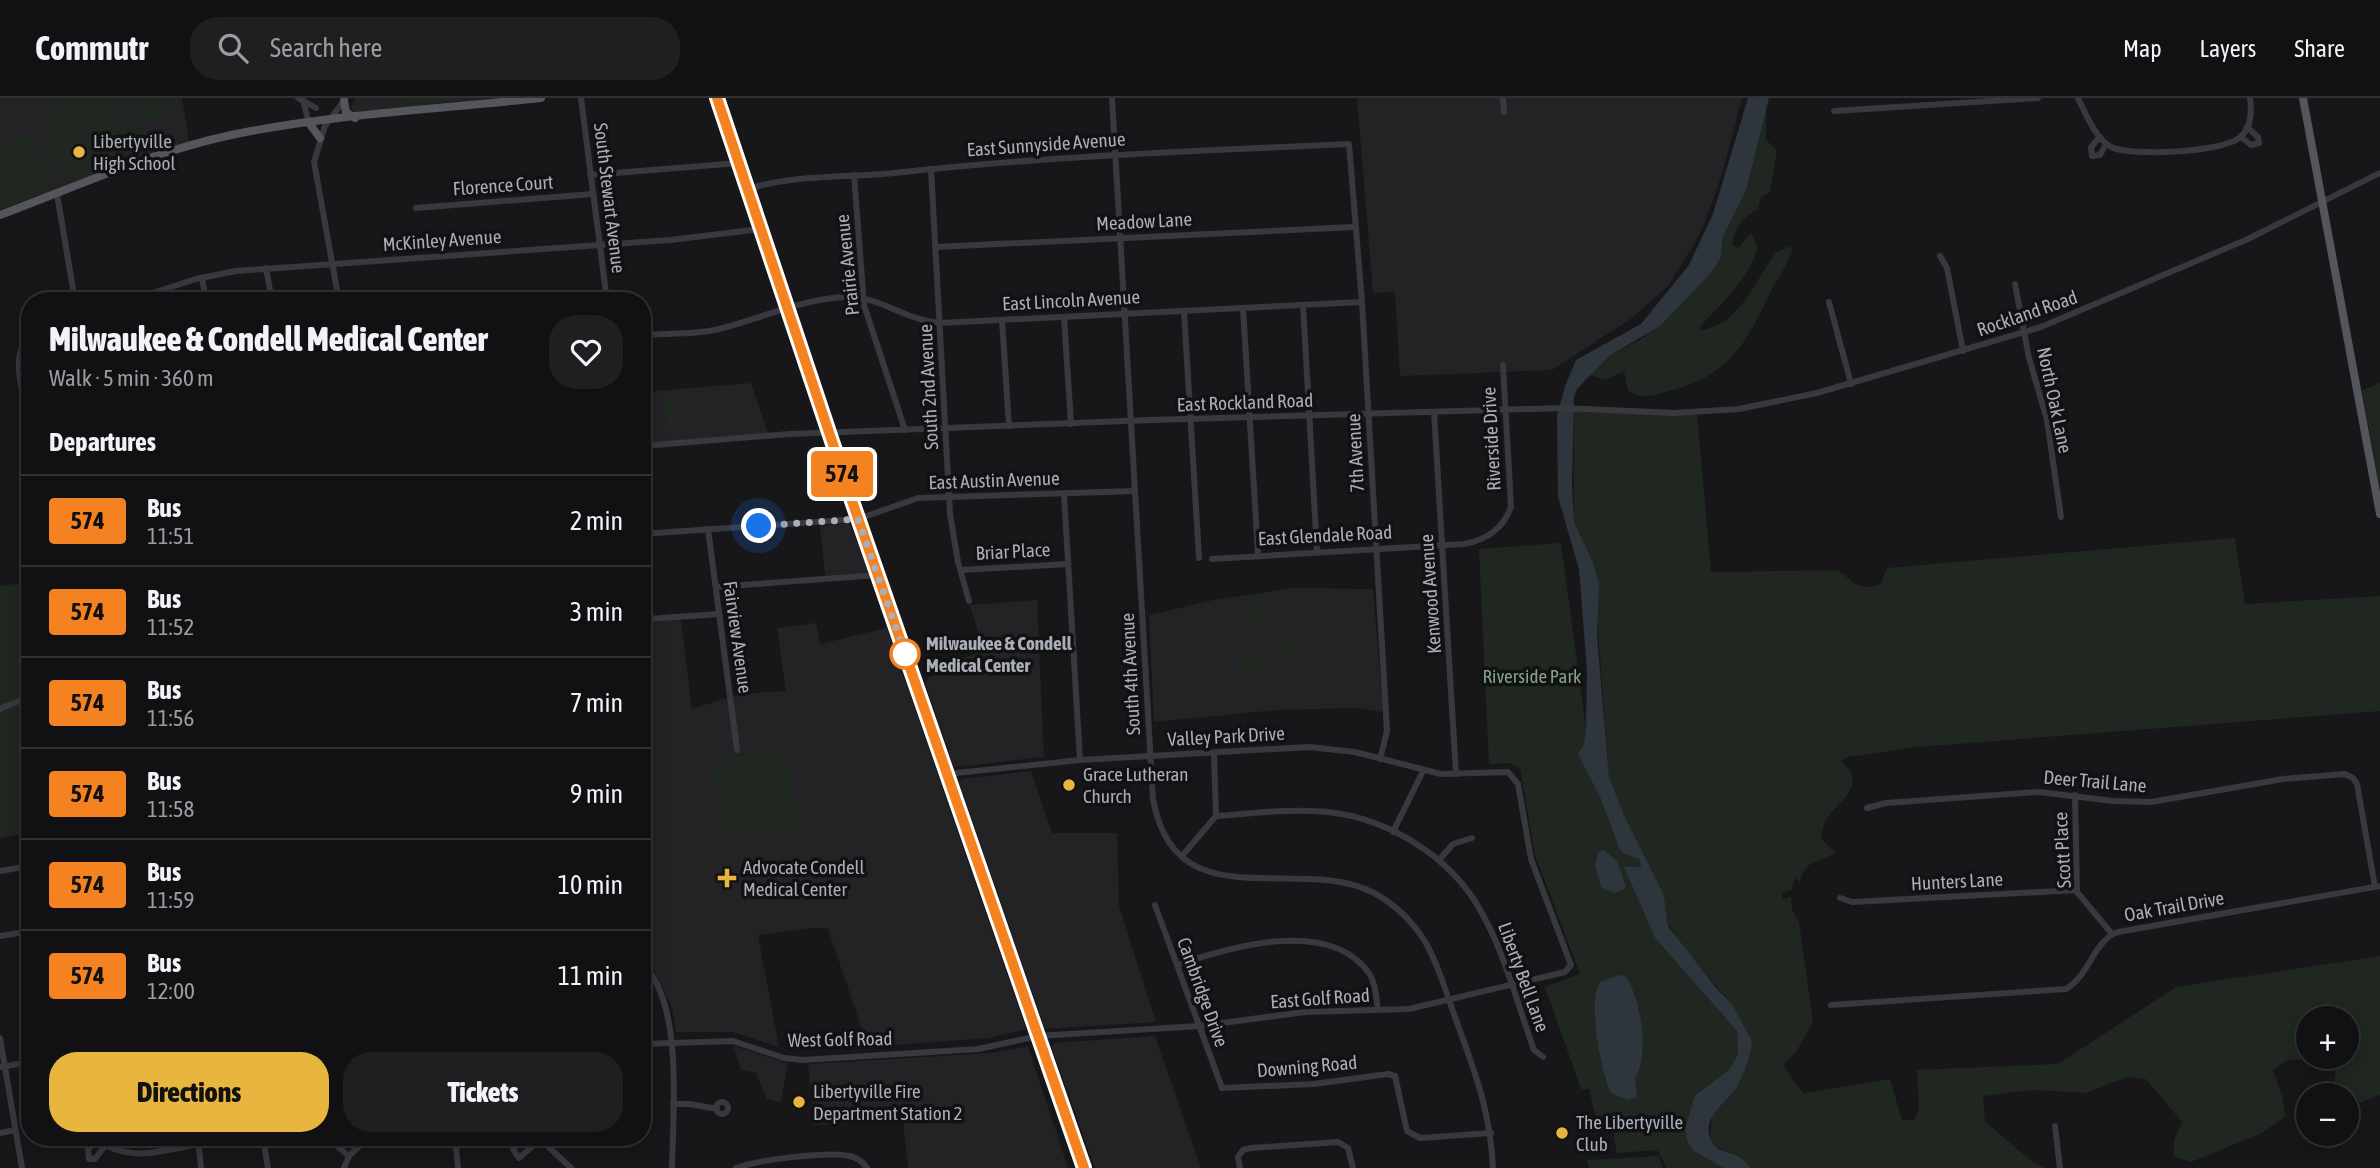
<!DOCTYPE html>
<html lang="en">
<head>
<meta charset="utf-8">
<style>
	body { margin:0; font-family:"Asap Condensed",sans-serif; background:#1e1f21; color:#f1f3f6; height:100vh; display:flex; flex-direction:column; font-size:26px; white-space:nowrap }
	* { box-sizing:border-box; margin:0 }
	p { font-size:23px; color:#9c9da0 }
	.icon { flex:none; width:38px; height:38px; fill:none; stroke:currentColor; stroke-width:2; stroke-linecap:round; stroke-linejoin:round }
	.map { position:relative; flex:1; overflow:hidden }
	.drawer { position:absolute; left:21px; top:194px; width:630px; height:854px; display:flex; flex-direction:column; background:#111113; border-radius:28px; box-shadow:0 4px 18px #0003,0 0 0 2px #303133 }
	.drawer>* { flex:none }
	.badge { padding:0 14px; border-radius:5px; font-size:24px; line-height:46px }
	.buttons { position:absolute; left:2296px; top:908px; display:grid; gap:14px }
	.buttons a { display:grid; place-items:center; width:63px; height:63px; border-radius:50%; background:#111113; box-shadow:0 4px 18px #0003,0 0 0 2px #303133; font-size:35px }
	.you { position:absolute; width:35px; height:35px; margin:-18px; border:5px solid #fff; border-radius:50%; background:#1a73e8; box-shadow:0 0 0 10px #1a73e833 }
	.map>.badge { position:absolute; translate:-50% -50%; box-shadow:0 0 0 4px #fff }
	h2 { padding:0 28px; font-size:26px; line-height:63px }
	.round { display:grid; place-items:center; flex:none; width:74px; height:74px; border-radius:28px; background:#1e1f21 }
	.summary { display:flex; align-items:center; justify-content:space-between; height:119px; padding:0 28px }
	h1 { font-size:33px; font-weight:800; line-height:52px }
	.cta { display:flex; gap:14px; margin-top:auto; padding:14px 28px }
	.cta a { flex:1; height:80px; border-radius:28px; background:#e8b63f; color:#111; font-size:28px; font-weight:800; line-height:80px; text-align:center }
	.cta a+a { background:#1e1f21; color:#f1f3f6 }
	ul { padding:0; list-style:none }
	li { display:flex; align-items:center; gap:21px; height:91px; padding:0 28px; border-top:2px solid #303133 }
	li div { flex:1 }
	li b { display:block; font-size:26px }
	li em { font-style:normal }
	li .badge { min-width:77px; font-weight:700; text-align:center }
	header { display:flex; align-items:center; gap:42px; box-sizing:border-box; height:98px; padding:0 35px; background:#111113; border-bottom:2px solid #303133 }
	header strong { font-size:33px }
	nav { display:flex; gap:38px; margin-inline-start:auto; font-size:24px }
	.search { width:490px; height:63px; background:#1e1f21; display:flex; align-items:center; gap:18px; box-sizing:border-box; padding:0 24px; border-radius:28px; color:#9c9da0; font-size:26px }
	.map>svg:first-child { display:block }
</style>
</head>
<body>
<header>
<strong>Commutr</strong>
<div class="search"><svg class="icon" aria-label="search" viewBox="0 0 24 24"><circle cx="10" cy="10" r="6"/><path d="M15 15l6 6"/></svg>Search here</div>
<nav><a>Map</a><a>Layers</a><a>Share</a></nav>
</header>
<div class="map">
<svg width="2380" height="1070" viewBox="0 0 2380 1070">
	<rect width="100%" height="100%" fill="#171719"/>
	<g fill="#232326">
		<polygon points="0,0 182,0 189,43 0,112"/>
		<polygon points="356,0 490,0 354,14 351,9"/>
		<polygon points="1357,0 1742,0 1722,76 1701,134 1669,187 1632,220 1552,272 1400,278 1395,194 1373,195"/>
		<polygon points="751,285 769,338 642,348 642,294"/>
		<polygon points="849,425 869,474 825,478 820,428"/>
		<polygon points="1293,490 1373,491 1383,614 1359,610 1277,612 1154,624 1149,517 1213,502"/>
		<polygon points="1037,502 1044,659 954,669 925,585 928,580 949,571 961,561 984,553 970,507"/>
		<polygon points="642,521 653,524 681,522 692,611 739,596 786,593 777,530 816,525 820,546 887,530 1026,931 989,940 868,949 828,831 814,830 758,837 779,949 733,934 676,934 672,909 652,868 642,861"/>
		<polygon points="1031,673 1052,735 1117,735 1119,808 1156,924 1045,931 959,684 962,681"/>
		<polygon points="1155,938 1201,1070 1095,1070 1052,950 1054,945"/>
		<polygon points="733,948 788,965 781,1004 767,1001 756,975 741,972"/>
		<polygon points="1028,948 1068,1070 908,1070 903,1022 814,1027 808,966 992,955"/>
	</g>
	<g fill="#1f2720" fill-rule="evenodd">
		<polygon points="78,0 113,0 121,23 117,32 122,61 125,62 67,83 60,81 57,73 64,85 56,78 42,23 55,62 45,20 55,6"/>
		<path d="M122 0H127C128 9 129 20 134 27 144 43 168 40 174 22 177 15 175 7 174 0H178L184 35 180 36 178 26C166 43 150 46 133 34L136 52 131 53 128 38 122 39 120 27 126 26Z"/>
		<polygon points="134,0 167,0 170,17 138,23"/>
		<polygon points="393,0 467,0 394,8"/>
		<path d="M1766 9V42L1777 52 1770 94 1761 99 1758 111C1745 117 1732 132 1733 147L1738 150 1751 135 1758 149C1750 179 1722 206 1700 228L1701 232C1740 227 1754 183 1776 155L1790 148 1792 153C1788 167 1779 178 1772 191 1747 244 1730 278 1669 293 1654 297 1643 302 1628 293L1624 273 1605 282 1588 276 1609 258 1643 240 1721 159 1723 138 1746 93Z"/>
		<polygon points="27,37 36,40 43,52 49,93 0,112 0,43"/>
		<polygon points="2380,285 2380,394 2362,292"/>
		<polygon points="663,295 677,295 679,312 673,313 674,332 666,332"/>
		<path d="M1574 310 1697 315 1711 474 1838 472C1853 484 1859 493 1880 487L1887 470 2235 440 2245 506 2380 498V613L1917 649 1848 659 1841 663C1871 689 1835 704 1825 724 1823 729 1822 735 1821 741L1836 755C1818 764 1804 762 1800 785L1795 779 1792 792 1782 795 1783 801 1791 799 1792 812 1799 824 1813 924 1796 954 1783 967 1803 995 1890 981 1902 1022H1914L1919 1010 1917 972 2058 966 2176 889 2380 858V997L2357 1006 2347 1002V998L2340 997 2334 985 2336 970 2326 961 2288 962 2273 972 2283 1001 2285 1019 2260 1036 2191 1064 2174 1059V1043L2182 1024 2146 981 2127 979 2086 995 2030 992 1983 998 1985 1023 2031 1063 2046 1070H1750C1741 1053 1721 1057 1710 1042L1712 1017 1736 991 1752 943 1732 906 1686 853 1668 825 1664 797 1624 717 1609 679 1593 464 1574 424ZM2308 920H2347V959H2308Z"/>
		<polygon points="1561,445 1586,631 1584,646 1579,656 1600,699 1619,750 1639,761 1641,769 1625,770 1655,840 1737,933 1738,956 1729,973 1701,992 1685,1031 1724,1070 1667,1070 1657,1052 1617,1055 1613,1034 1599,1031 1589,991 1581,991 1545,889 1580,876 1535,757 1520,670 1510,665 1489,666 1479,451"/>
		<polygon points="23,485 30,522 30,735 0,740 0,488"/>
		<polygon points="1268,499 1270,526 1250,527 1249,500"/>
		<polygon points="1300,537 1301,559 1279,561 1279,551 1272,551 1271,544 1278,544 1278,539"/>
		<polygon points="1266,553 1267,575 1239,577 1237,555"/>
		<polygon points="788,656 799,732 719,732 712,659"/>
		<polygon points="1659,1058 1663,1070 1589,1070 1587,1062"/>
	</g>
	<g fill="#2e353c">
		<path d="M1748 0H1769L1746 93 1723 138 1721 159 1709 177 1660 228 1609 258 1577 291 1574 299 1572 387 1574 424 1593 464 1599 486 1597 537 1609 679 1624 717 1664 797 1668 828 1717 891 1732 906 1752 943C1751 957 1744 976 1737 989 1727 1005 1699 1020 1712 1044 1719 1058 1740 1051 1750 1070H1724L1694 1053 1688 1045 1685 1031 1695 997 1729 972 1738 956 1737 933 1655 840 1624 769H1641L1639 761 1623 755 1619 750 1600 699 1578 656 1584 646 1586 631 1587 573 1579 471 1558 399 1557 318 1565 288 1576 262 1641 226 1689 167 1713 116Z"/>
		<polygon points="1604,752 1617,763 1626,788 1624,791 1615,795 1601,789 1595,768 1598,754"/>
		<path d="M1619 877 1625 878C1641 899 1650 957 1635 980L1637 999 1629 1002 1611 995C1601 974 1587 903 1600 884Z"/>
	</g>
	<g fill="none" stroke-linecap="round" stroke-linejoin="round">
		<g stroke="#38393e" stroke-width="6">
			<polyline points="298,0 316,10"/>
			<polyline points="581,0 607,203"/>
			<path d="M1112 0 1153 701C1175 825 1297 755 1374 795 1394 806 1412 823 1424 842 1438 865 1445 892 1454 916 1474 972 1490 1010 1493 1070"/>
			<polyline points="1503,0 1504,14"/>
			<path d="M2078 0C2086 16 2095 40 2111 49 2131 59 2222 54 2239 40 2251 31 2252 14 2250 0"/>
			<polyline points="303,3 309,25"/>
			<polyline points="1834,13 2038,0"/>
			<polyline points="2100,39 2091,49 2092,58 2100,57 2106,46"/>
			<polyline points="2241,39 2251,47 2259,45 2258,39 2247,29"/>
			<polyline points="931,71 950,416 958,464 969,503"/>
			<polyline points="590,77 739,65"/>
			<polyline points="854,77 864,207 905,332"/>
			<path d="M748 91C796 76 845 80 894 75 1045 58 1197 53 1349 46L1362 204 1387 633 1380 661"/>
			<polyline points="57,96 75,203"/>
			<polyline points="416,110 593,96"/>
			<polyline points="936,149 1354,129"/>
			<polyline points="1940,158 1947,170 1963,253"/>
			<polyline points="266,170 272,203"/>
			<polyline points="202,180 206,203"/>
			<polyline points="2015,186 2029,260 2047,322 2061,419"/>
			<polyline points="128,203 196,181 236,173 670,142 761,131"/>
			<polyline points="339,203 314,64 325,28 346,0"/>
			<polyline points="1829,204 1851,286"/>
			<polyline points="1303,207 1317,453"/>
			<polyline points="1243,210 1258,456"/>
			<polyline points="1184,213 1199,460"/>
			<polyline points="1064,219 1071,326"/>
			<polyline points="1002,222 1009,328"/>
			<path d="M642 237C668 235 698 237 723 230 765 219 804 200 848 199 881 199 905 222 940 225L1362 204"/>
			<path d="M30 240C7 256 26 303 30 326"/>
			<polyline points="1434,314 1456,676"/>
			<polyline points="642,348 790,336 1151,322 1563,310 1674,315 1739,311 1817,295 2041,229 2248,141 2380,75"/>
			<polyline points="1064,396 1080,662"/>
			<polyline points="708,431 737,652"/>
			<polyline points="642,436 858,421 918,400 1135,393"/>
			<path d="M1212 461 1464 446C1487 442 1503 431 1511 409L1503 267"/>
			<polyline points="961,472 1068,466"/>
			<polyline points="642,478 648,521 719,516"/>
			<polyline points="716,489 877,477"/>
			<polyline points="0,611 30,598"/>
			<polyline points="2075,697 2077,794 2112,836"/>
			<polyline points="1867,710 1886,705 2039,694 2113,703 2151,704 2283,681 2345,676 2353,680 2357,686 2375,789"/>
			<path d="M1216 718C1248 716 1281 711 1313 713 1381 715 1451 756 1483 817 1506 859 1518 908 1534 952L1543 959"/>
			<polyline points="1393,734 1423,673"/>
			<polyline points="1182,758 1216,718 1214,655"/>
			<polyline points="1439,762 1453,746 1472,740"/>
			<polyline points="0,773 30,768"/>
			<polyline points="1840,800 1852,804 2077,792"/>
			<polyline points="1155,807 1222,990"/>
			<polyline points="0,838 30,833"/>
			<path d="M642 865C684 905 673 1014 672 1070"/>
			<path d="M1177 867C1230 849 1329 819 1369 875 1376 886 1376 899 1378 912"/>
			<path d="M1831 907 2066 891C2089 878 2094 842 2118 834L2380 788"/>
			<polyline points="0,940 22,1070"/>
			<polyline points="642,946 733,943 784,960 803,962 978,951 1038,938 1199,928 1305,914 1409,911 1565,874 1571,867 1531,761 1518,686 1508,674 1441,676 1355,654 1309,649 1080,662 947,676"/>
			<polyline points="0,969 30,964"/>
			<polyline points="1395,978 1407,1033 1420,1040 1491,1035"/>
			<polyline points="1222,990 1314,986 1388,976 1395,978"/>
			<circle cx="722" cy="1010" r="6"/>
			<polyline points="673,1006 690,1006 717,1011"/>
			<polyline points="2055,1028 2060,1070"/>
			<polyline points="0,1035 15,1032"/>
			<path d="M93 1040C130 1065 156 1054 198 1046"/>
			<polyline points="198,1040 201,1070"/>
			<polyline points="263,1040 268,1070"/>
			<polyline points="327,1040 349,1058"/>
			<polyline points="344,1040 356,1050"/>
			<polyline points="455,1040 458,1070"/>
			<polyline points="524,1040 513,1051 519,1060 542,1040"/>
			<polyline points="539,1040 571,1070"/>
			<polyline points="96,1042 88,1052 89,1061 95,1061 105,1048"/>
			<polyline points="344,1070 349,1058 368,1040"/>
			<path d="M736 1070C759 1062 826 1053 850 1058 857 1060 863 1064 867 1070"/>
			<polyline points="1240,1070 1238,1059 1243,1052 1251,1050 1338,1044 1348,1050 1353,1070"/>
		</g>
		<g stroke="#54565c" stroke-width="8">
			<polyline points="717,0 852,403 1084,1070"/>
			<polyline points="2303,0 2380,416"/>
			<polyline points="344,3 346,14 355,20"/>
			<polyline points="309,25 320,40"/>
			<path d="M0 117C75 89 152 54 231 37 332 16 438 11 541 0"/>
		</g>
	</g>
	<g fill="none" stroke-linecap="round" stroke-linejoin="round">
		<defs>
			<polyline id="line" points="717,0 852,403 1084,1070"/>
		</defs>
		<use href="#line" stroke="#fff" stroke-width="16"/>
		<use href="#line" stroke="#f58220" stroke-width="10"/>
		<polyline stroke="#aaaeb8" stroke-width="7" stroke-dasharray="0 12.6" points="759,428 858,421 905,556"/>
	</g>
	<g fill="#e8b63f" stroke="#121214" stroke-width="2.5">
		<circle cx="79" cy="54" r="7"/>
		<circle cx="1069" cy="687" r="7"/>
		<path d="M723.5 769.5h7v7h7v7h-7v7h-7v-7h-7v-7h7z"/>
		<circle cx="799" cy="1004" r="7"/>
		<circle cx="1562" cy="1035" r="7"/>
	</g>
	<circle fill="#fff" stroke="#f58220" stroke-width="3.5" cx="905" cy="556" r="14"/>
	<g text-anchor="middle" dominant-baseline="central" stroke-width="7" stroke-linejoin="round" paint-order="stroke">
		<g font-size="19" fill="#aaaeb8" stroke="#121214" text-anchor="start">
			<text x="93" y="43">Libertyville<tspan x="93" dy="22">High School</tspan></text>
			<text x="1083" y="676">Grace Lutheran<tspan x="1083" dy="22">Church</tspan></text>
			<text x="743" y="769">Advocate Condell<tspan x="743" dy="22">Medical Center</tspan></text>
			<text x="813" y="993">Libertyville Fire<tspan x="813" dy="22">Department Station 2</tspan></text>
			<text x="1576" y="1024">The Libertyville<tspan x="1576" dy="22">Club</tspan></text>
		</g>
		<g font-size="19" fill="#aaaeb8" stroke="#121214">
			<text transform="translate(1046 46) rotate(-4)">East Sunnyside Avenue</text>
			<text transform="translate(503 87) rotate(-4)">Florence Court</text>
			<text transform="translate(610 100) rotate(83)">South Stewart Avenue</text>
			<text transform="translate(1144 123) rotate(-3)">Meadow Lane</text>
			<text transform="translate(442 142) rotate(-4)">McKinley Avenue</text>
			<text transform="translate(847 167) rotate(-96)">Prairie Avenue</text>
			<text transform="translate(1071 202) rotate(-3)">East Lincoln Avenue</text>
			<text transform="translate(2027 215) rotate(-19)">Rockland Road</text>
			<text transform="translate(928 289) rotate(-93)">South 2nd Avenue</text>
			<text transform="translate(2055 302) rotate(78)">North Oak Lane</text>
			<text transform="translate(1245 304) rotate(-2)">East Rockland Road</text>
			<text transform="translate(1491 341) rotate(-93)">Riverside Drive</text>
			<text transform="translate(1355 355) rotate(-93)">7th Avenue</text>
			<text transform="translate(994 382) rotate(-2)">East Austin Avenue</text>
			<text transform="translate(1325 437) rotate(-3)">East Glendale Road</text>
			<text transform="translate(1013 453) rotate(-3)">Briar Place</text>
			<text transform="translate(1430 496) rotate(-94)">Kenwood Avenue</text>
			<text transform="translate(738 539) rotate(82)">Fairview Avenue</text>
			<text transform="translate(1130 576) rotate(-93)">South 4th Avenue</text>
			<text transform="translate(1226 638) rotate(-3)">Valley Park Drive</text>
			<text transform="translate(2095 683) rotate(5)">Deer Trail Lane</text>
			<text transform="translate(2062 752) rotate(-93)">Scott Place</text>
			<text transform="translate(1957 783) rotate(-3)">Hunters Lane</text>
			<text transform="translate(2174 808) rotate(-10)">Oak Trail Drive</text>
			<text transform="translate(1524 879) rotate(70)">Liberty Bell Lane</text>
			<text transform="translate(1203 894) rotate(70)">Cambridge Drive</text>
			<text transform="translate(1320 900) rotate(-4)">East Golf Road</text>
			<text transform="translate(840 941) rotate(-1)">West Golf Road</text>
			<text transform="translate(1307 968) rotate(-5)">Downing Road</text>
		</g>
		<g font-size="19" font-weight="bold" fill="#aaaeb8" stroke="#121214" text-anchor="start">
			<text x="926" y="545">Milwaukee &amp; Condell<tspan x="926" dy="22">Medical Center</tspan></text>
		</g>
		<g font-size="19" fill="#82a285" stroke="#121214">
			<text x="1532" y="578">Riverside Park</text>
		</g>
	</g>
</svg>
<div class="buttons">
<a>+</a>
<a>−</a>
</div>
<div class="you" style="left:759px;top:428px"></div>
<b class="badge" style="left:842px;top:376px;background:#f58220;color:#111">574</b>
<section class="drawer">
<div class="summary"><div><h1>Milwaukee &amp; Condell Medical Center</h1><p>Walk · 5 min · 360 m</p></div><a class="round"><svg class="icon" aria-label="heart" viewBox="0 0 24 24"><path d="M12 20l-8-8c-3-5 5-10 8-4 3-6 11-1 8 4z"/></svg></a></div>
<h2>Departures</h2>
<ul>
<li><span class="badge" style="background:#f58220;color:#111">574</span><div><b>Bus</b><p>11:51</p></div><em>2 min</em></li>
<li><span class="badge" style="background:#f58220;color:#111">574</span><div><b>Bus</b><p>11:52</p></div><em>3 min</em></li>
<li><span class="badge" style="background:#f58220;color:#111">574</span><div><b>Bus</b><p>11:56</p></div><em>7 min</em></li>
<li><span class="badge" style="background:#f58220;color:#111">574</span><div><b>Bus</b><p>11:58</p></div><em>9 min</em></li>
<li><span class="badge" style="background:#f58220;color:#111">574</span><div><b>Bus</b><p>11:59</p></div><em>10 min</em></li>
<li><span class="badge" style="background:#f58220;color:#111">574</span><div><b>Bus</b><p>12:00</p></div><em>11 min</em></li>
</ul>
<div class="cta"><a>Directions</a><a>Tickets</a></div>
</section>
</div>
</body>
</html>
